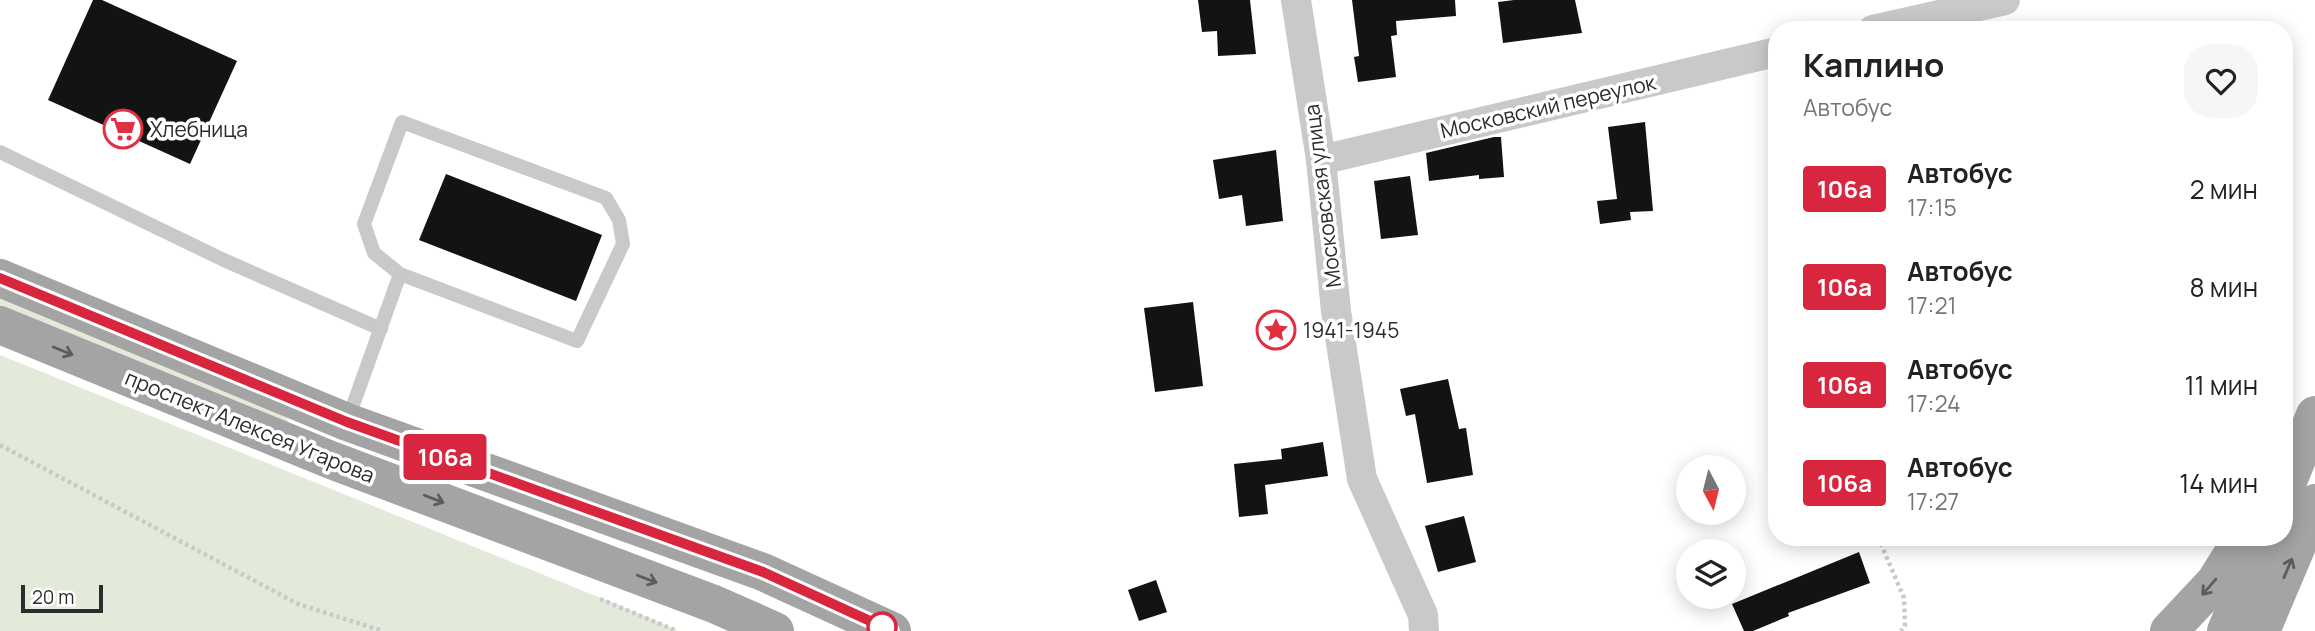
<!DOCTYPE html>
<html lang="ru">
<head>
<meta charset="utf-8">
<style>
	body { margin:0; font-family:Manrope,sans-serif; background:#f6f6f6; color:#222; height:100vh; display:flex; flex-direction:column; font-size:26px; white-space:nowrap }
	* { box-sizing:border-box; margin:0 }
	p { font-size:23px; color:#767676 }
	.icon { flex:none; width:38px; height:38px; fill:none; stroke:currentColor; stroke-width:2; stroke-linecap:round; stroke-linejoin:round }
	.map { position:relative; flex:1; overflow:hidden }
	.sheet { position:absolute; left:1768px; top:21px; width:525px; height:525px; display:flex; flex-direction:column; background:#fff; border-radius:28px; box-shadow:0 4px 18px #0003 }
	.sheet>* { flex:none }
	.badge { padding:0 14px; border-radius:5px; font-size:24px; line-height:46px }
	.needle { width:46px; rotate:173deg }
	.fabs { position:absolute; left:1676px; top:455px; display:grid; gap:14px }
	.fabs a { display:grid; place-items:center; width:70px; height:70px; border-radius:50%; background:#fff; box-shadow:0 4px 18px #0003; font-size:35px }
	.scale { position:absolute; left:21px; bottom:18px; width:82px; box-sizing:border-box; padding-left:7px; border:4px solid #2c2c2c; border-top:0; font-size:19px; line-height:24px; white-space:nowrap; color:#2c2c2c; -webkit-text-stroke:5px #fff; paint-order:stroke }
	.map>.badge { position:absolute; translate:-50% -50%; box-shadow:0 0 0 4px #fff }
	.round { display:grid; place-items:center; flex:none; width:74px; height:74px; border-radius:28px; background:#f6f6f6 }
	.overview { display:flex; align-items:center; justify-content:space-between; height:119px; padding:0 35px }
	h1 { font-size:33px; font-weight:700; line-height:52px }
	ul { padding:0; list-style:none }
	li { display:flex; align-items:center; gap:21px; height:98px; padding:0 35px }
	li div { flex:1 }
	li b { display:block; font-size:26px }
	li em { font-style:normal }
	li .badge { min-width:77px; font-weight:700; text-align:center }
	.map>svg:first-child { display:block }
</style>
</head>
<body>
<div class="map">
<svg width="2315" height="631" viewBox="0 0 2315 631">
	<rect width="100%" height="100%" fill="#fff"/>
	<g fill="#e3eada">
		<polygon points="0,297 280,412 288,420 288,425 0,312"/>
		<polygon points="0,355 628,609 679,631 0,631"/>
	</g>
	<g fill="#131313">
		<polygon points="93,0 102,0 237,61 190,164 48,100"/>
		<polygon points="1198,0 1250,0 1256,54 1218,56 1217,31 1202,32"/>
		<polygon points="1352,0 1455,0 1456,16 1396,21 1397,35 1391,36 1396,77 1358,82 1354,57 1359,56"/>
		<polygon points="1514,0 1575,0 1582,33 1503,43 1498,2"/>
		<polygon points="1645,122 1653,211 1630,212 1631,220 1600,224 1597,201 1617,199 1608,127"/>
		<polygon points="1494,137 1501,137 1504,177 1479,179 1479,175 1429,181 1426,153"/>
		<polygon points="1276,150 1283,221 1246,226 1242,195 1219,199 1213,160"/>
		<polygon points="446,174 602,235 576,301 419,240"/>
		<polygon points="1410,176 1418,235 1381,239 1374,181"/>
		<polygon points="1193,302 1203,386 1155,392 1144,308"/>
		<polygon points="1448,379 1459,429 1466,428 1473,475 1427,483 1415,414 1406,416 1400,389"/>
		<polygon points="1323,442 1328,476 1265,485 1268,514 1239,517 1234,464 1282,459 1281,449"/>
		<polygon points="1464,516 1476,562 1438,572 1425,526"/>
		<polygon points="1859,552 1870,583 1788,613 1789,616 1753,631 1744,631 1732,604"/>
		<polygon points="1156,580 1167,612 1139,621 1128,590"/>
	</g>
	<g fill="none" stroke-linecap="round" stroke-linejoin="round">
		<g stroke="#c9c9c9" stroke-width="4.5" stroke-dasharray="3.5 3.5" stroke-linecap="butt">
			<polyline points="0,445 298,604 383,631"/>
			<polyline points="1878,537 1904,598 1905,626 1901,631"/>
			<polyline points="600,599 677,631"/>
		</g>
		<g stroke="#c9c9c9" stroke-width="14">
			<polygon points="402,122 606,198 619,220 623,244 577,341 400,274 374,253 364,224"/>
			<polyline points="0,152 226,261 381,329"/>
			<polyline points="347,422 400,274"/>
		</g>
		<g stroke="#c9c9c9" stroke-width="30">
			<polyline points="1296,0 1321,160 1336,311 1362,479 1423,615 1424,631"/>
			<polyline points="1873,30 2005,0"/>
			<polyline points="1321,160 1776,52"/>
		</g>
		<g stroke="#a4a4a4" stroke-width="38">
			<polyline points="0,278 347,422 763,572 892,631"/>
			<polyline points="0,325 331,460 714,604 775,631"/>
			<polyline points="2284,491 2315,415"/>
			<polyline points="2169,631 2215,582 2243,537"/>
			<polyline points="2226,631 2265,537"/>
			<polyline points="2261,631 2315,503"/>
		</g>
	</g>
	<defs><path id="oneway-shaft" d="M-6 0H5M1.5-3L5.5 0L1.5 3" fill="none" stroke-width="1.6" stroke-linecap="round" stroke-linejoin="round" transform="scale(1.75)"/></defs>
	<g stroke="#5c5c5c">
		<use href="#oneway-shaft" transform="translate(63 351) rotate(22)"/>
		<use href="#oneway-shaft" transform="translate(434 499) rotate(21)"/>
		<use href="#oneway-shaft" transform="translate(2288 568) rotate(-67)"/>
		<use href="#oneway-shaft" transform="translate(647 579) rotate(21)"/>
		<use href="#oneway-shaft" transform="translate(2209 587) rotate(131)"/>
	</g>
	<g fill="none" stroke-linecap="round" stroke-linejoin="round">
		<defs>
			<polyline id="line" points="0,278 347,422 763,572 892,631"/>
		</defs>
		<use href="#line" stroke="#fff" stroke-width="16"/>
		<use href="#line" stroke="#d7263d" stroke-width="10"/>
	</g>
	<defs>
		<symbol id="supermarket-ring" viewBox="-11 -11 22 22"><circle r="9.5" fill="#fff" stroke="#e1303f" stroke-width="1.5"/><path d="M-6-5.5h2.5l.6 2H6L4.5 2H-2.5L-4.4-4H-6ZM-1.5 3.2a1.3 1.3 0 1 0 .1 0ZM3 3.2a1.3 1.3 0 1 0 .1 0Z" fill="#e1303f"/></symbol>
		<symbol id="sight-ring" viewBox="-11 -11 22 22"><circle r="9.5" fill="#fff" stroke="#e1303f" stroke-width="1.5"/><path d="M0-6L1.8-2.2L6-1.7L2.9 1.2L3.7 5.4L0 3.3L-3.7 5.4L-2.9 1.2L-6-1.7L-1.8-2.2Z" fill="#e1303f"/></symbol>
	</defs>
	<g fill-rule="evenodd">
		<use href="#supermarket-ring" x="101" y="107" width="44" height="44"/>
		<use href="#sight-ring" x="1254" y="308" width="44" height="44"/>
	</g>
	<circle fill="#fff" stroke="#d7263d" stroke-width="3.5" cx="882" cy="627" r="14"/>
	<g text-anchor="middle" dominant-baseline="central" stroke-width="7" stroke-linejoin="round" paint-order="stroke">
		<g font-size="21" fill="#2c2c2c" stroke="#fff">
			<text transform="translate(1548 106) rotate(-13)">Московский переулок</text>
			<text transform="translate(1322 196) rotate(-97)">Московская улица</text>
			<text transform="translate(250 426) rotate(22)">проспект Алексея Угарова</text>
		</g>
		<g font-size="21" fill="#2c2c2c" stroke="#fff" text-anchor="start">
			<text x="150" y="129">Хлебница</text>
			<text x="1303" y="330">1941-1945</text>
		</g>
	</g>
</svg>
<div class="fabs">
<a><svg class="needle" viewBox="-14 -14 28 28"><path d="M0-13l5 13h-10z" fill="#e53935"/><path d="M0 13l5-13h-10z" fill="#767676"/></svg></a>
<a><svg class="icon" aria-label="layers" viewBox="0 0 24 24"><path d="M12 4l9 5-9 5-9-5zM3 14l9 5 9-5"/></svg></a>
</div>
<div class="scale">20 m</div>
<b class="badge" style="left:445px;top:457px;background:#d7263d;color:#fff">106а</b>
<section class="sheet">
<div class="overview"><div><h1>Каплино</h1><p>Автобус</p></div><a class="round"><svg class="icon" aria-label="heart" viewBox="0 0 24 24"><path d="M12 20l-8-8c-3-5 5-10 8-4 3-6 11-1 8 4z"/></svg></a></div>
<ul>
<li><span class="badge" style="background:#d7263d;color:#fff">106а</span><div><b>Автобус</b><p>17:15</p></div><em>2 мин</em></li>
<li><span class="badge" style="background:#d7263d;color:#fff">106а</span><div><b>Автобус</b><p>17:21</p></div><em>8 мин</em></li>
<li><span class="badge" style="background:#d7263d;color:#fff">106а</span><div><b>Автобус</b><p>17:24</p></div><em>11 мин</em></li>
<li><span class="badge" style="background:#d7263d;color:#fff">106а</span><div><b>Автобус</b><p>17:27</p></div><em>14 мин</em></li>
</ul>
</section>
</div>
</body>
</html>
